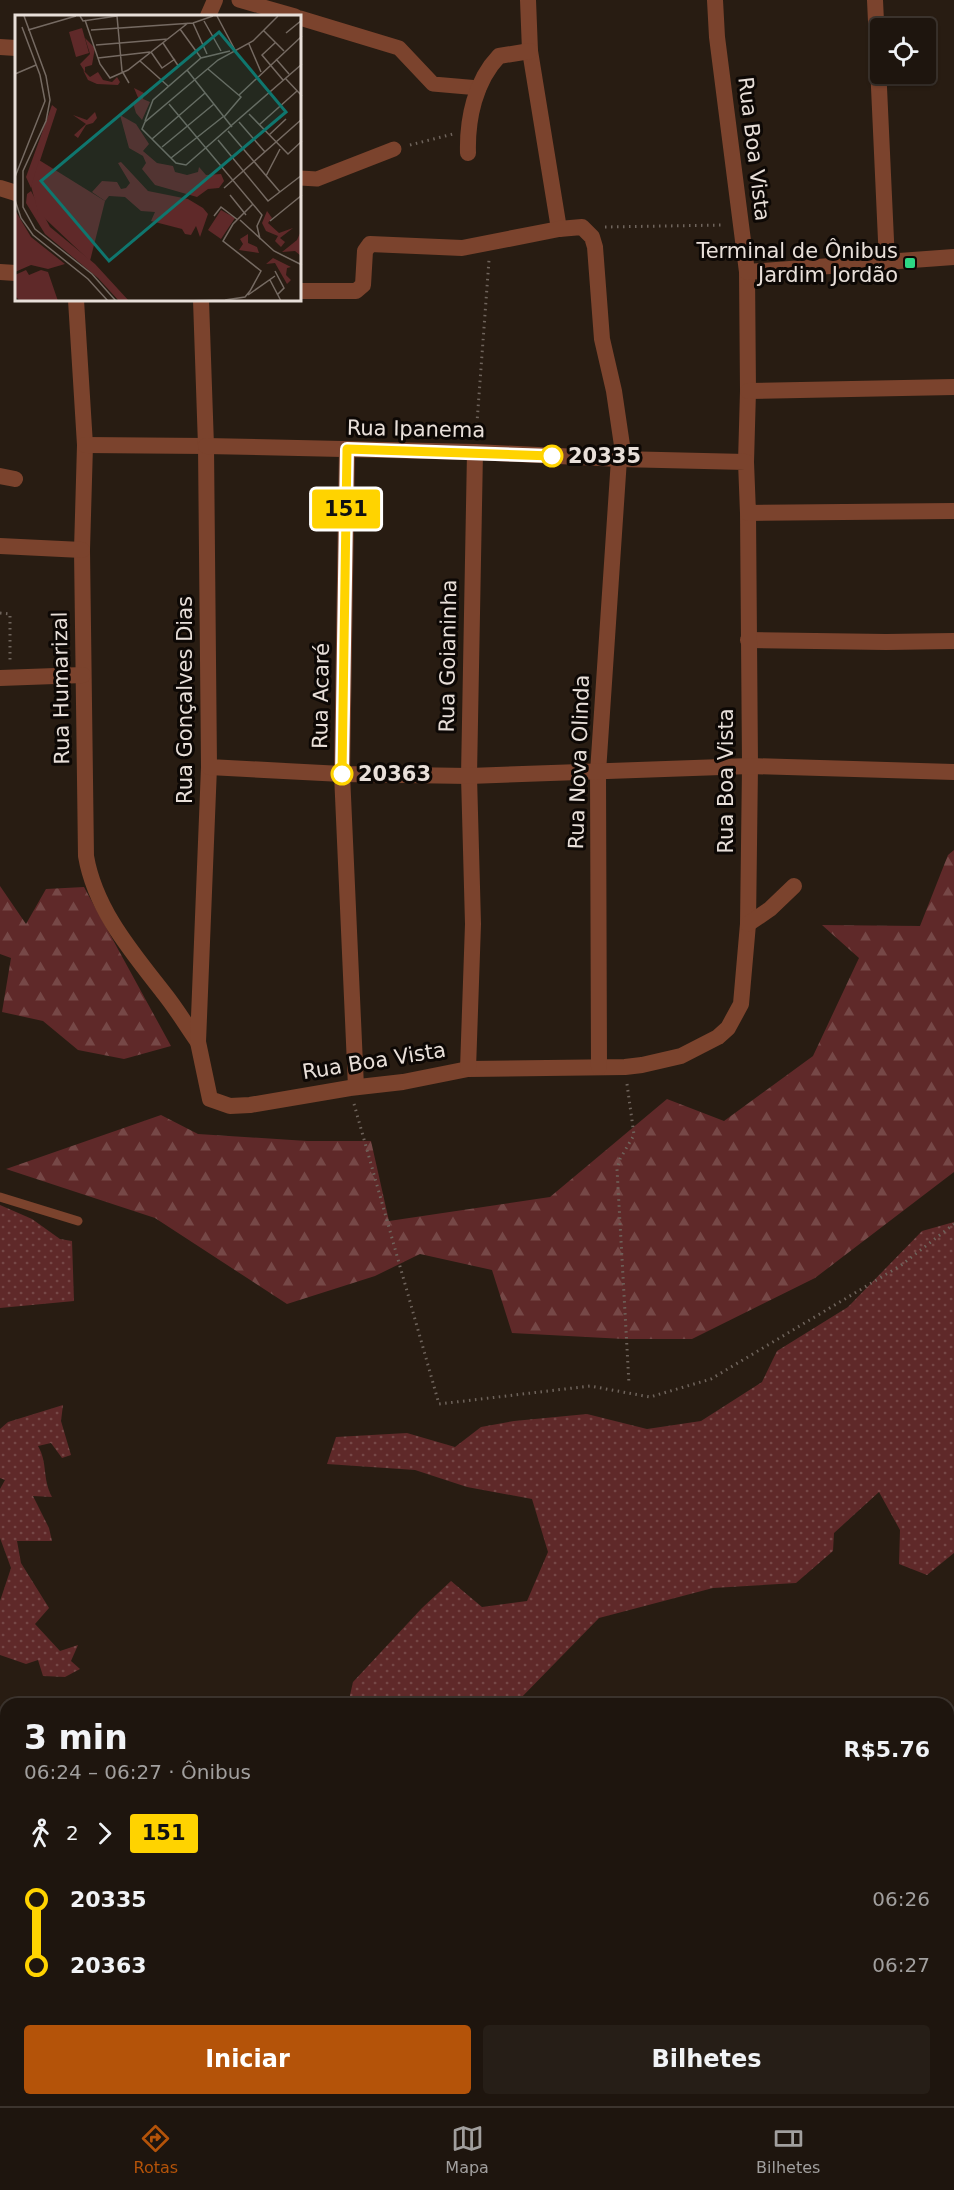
<!DOCTYPE html>
<html lang="pt">
<head>
<meta charset="utf-8">
<style>
	body { margin:0; font-family:"DejaVu Sans",sans-serif; background:#261e17; color:#f1f3f6; height:100vh; display:flex; flex-direction:column; font-size:22px; white-space:nowrap }
	* { box-sizing:border-box; margin:0 }
	p { font-size:20px; color:#a19f9e }
	.icon { flex:none; width:33px; height:33px; fill:none; stroke:currentColor; stroke-width:2; stroke-linecap:round; stroke-linejoin:round }
	.map { position:relative; flex:1; overflow:hidden }
	.panel { position:absolute; left:0px; top:1698px; width:954px; height:408px; display:flex; flex-direction:column; background:#1e150e; border-radius:18px 18px 0 0; box-shadow:0 2px 4px #0004,0 0 0 2px #3c342e }
	.panel>* { flex:none }
	.badge { padding:0 12px; border-radius:4px; font-size:21px; line-height:39px }
	.fabs { position:absolute; left:870px; top:18px; display:grid; gap:12px }
	.fabs a { display:grid; place-items:center; width:66px; height:66px; border-radius:6px; background:#1e150e; box-shadow:0 2px 4px #0004,0 0 0 2px #3c342e; font-size:30px }
	.map>.badge { position:absolute; translate:-50% -50%; box-shadow:0 0 0 3px #fff }
	.legs { display:flex; align-items:center; gap:9px; height:66px; padding:0 24px; font-size:20px }
	.legs p { margin-inline-start:auto }
	.summary { display:flex; align-items:center; justify-content:space-between; height:102px; padding:0 24px }
	h1 { font-size:33px; font-weight:700; line-height:45px }
	.cta { display:flex; gap:12px; margin-top:auto; padding:12px 24px }
	.cta a { flex:1; height:69px; border-radius:6px; background:#b45309; color:#fff; font-size:24px; font-weight:700; line-height:69px; text-align:center }
	.cta a+a { background:#261e17; color:#f1f3f6 }
	ul { padding:0 24px; list-style:none }
	li { display:flex; align-items:center; gap:21px; height:66px; font-size:22px }
	li i { display:grid; place-items:center; width:9px; height:100%; margin:0 8px; background:currentColor }
	li i::after { content:''; width:15px; height:15px; margin:-8px; border:4px solid; border-radius:50%; background:#1e150e }
	li p { margin-inline-start:auto }
	li:first-child i { background:linear-gradient(#0000 50%,currentColor 0) }
	li:last-child i { background:linear-gradient(currentColor 50%,#0000 0) }
	.menu { display:flex; justify-content:space-around; align-items:center; height:84px; border-top:2px solid #3c342e; background:#1e150e; font-size:16px; color:#a19f9e }
	.menu a { display:grid; justify-items:center; gap:3px }
	.menu .current { color:#b45309 }
	.map>svg:first-child { display:block }
</style>
</head>
<body>
<div class="map">
<svg width="954" height="2106" viewBox="0 0 954 2106">
	<defs>
		<pattern id="grass-dots" width="8" height="8" patternUnits="userSpaceOnUse" patternTransform="scale(1.5)"><rect width="8" height="8" fill="#5f2929"/><path d="M2 2h.1M6 6h.1" fill="none" stroke="#764847" stroke-width="1.8" stroke-linecap="round"/></pattern>
		<pattern id="forest-firs" width="22" height="20" patternUnits="userSpaceOnUse" patternTransform="scale(1.5)"><rect width="22" height="20" fill="#5f2929"/><path d="M5 1l3.5 6h-7zM16 11l3.5 6h-7z" fill="#764847"/></pattern>
		<pattern id="cemetery-stones" width="16" height="16" patternUnits="userSpaceOnUse" patternTransform="scale(1.5)"><rect width="16" height="16" fill="#5f2929"/><path d="M2 7V4a2 2 0 0 1 4 0v3zM10 15v-3a2 2 0 0 1 4 0v3z" fill="#764847"/></pattern>
	</defs>
	<rect width="100%" height="100%" fill="#281c12"/>
	<g fill="url(#grass-dots)">
		<polygon points="0,1205 32,1219 60,1239 72,1241 74,1301 0,1308"/>
		<polygon points="954,1222 954,1553 927,1575 899,1564 900,1530 879,1492 834,1533 833,1551 796,1583 713,1588 599,1618 515,1704 348,1704 353,1682 422,1608 451,1581 482,1607 527,1601 548,1552 532,1499 467,1487 415,1470 327,1464 336,1437 407,1433 455,1447 481,1427 514,1421 587,1414 647,1429 701,1421 762,1382 777,1351 848,1307 922,1231"/>
		<path d="M63 1405 61 1421 71 1455 62 1458 51 1443 38 1446C48 1463 42 1478 52 1497L33 1496 49 1528 52 1541H17L21 1563 49 1608 35 1624 60 1651 78 1645 71 1661 80 1669 65 1677 43 1676 38 1660 26 1664 0 1655V1601L11 1568 0 1538V1489L5 1480 0 1478V1429L8 1422Z"/>
	</g>
	<g fill="url(#forest-firs)">
		<polygon points="954,850 954,1172 815,1278 692,1339 624,1339 512,1333 492,1270 420,1254 375,1276 287,1304 155,1218 6,1169 161,1115 198,1134 307,1141 371,1141 389,1221 550,1197 667,1099 724,1121 813,1056 859,958 822,925 920,926 948,855"/>
		<polygon points="0,886 26,924 46,889 84,887 171,1046 124,1059 78,1050 43,1021 2,1012 11,958 0,954"/>
	</g>
	<polygon fill="url(#cemetery-stones)" points="6,1941 6,2100 747,2100 751,2106 0,2106 0,1943"/>
	<g fill="none" stroke-linecap="round" stroke-linejoin="round">
		<g stroke="#6f645c" stroke-width="3" stroke-dasharray="1.5 4.5" stroke-linecap="butt">
			<polyline points="410,145 453,134"/>
			<polyline points="605,227 724,225"/>
			<polyline points="476,436 489,260"/>
			<polyline points="0,613 10,614 10,662"/>
			<polyline points="627,1084 634,1135 620,1159 617,1169 629,1384"/>
			<polyline points="354,1104 439,1404 590,1386 650,1397 711,1379 900,1266 954,1224"/>
		</g>
		<g stroke="#7b432d" stroke-width="9">
			<polyline points="0,1197 78,1221"/>
			<polyline points="0,1743 6,1742"/>
			<polyline points="0,1997 6,1993"/>
			<polyline points="636,2100 649,2106"/>
			<polyline points="821,2100 839,2106"/>
		</g>
		<g stroke="#7b432d" stroke-width="15">
			<polyline points="239,0 295,16"/>
			<polyline points="300,18 399,48 433,84 479,88"/>
			<polyline points="300,178 317,179 394,149"/>
		</g>
		<g stroke="#7b432d" stroke-width="16">
			<polyline points="528,0 530,51 559,229"/>
			<polyline points="715,0 717,37 747,272 748,391 746,462"/>
			<polyline points="875,0 887,262"/>
			<polyline points="0,47 16,48"/>
			<path d="M468 153C467 119 475 81 499 56L530 51"/>
			<polyline points="0,188 16,193"/>
			<polyline points="0,272 16,273"/>
			<polyline points="747,272 954,257"/>
			<polyline points="300,291 356,291 363,285 365,251 370,244 462,248 559,229 582,227 592,237 595,247 602,339 614,391 624,459"/>
			<path d="M76 300 85 445 82 550 86 856C95 909 131 951 163 992 176 1008 186 1025 198 1042"/>
			<polyline points="748,391 954,387"/>
			<polyline points="85,445 206,446"/>
			<polyline points="347,449 342,774 356,1087"/>
			<polyline points="0,476 15,479"/>
			<polyline points="0,546 82,550"/>
			<polyline points="748,640 886,642 954,641"/>
			<polyline points="0,678 83,675"/>
			<polyline points="209,767 198,1042 210,1099 230,1106 250,1105 350,1088 403,1082 468,1069 625,1067 642,1065 681,1056 718,1037 728,1028 741,1004 748,924 750,766 748,513"/>
			<polyline points="748,924 770,909 794,886"/>
			<polyline points="599,1067 598,772 619,459"/>
			<polyline points="468,1069 473,924 469,776 475,452"/>
		</g>
		<g stroke="#7b432d" stroke-width="16">
			<polyline points="208,16 215,0"/>
			<polyline points="201,300 206,446 209,767 342,774 469,776 750,766 954,772"/>
			<polyline points="206,446 475,452 619,459 746,462 748,513 954,511"/>
		</g>
	</g>
	<g fill="none" stroke-linecap="round" stroke-linejoin="round">
		<defs>
			<polyline id="line-1" points="342,774 347,449 552,456"/>
		</defs>
		<use href="#line-1" stroke="#fff" stroke-width="14"/>
		<use href="#line-1" stroke="#ffd300" stroke-width="9"/>
	</g>
	<rect fill="#2dd884" stroke="#0d0805" stroke-width="2" x="904" y="257" width="12" height="12" rx="3"/>
	<g fill="#fff" stroke="#ffd300" stroke-width="3">
		<circle cx="552" cy="456" r="10"/>
		<circle cx="342" cy="774" r="10"/>
	</g>
	<g text-anchor="middle" dominant-baseline="central" stroke-width="6" stroke-linejoin="round" paint-order="stroke">
		<g font-size="21" fill="#e8dfd9" stroke="#0d0805">
			<text transform="translate(754 149) rotate(83)">Rua Boa Vista</text>
			<text transform="translate(416 429) rotate(1)">Rua Ipanema</text>
			<text transform="translate(448 656) rotate(-89)">Rua Goianinha</text>
			<text transform="translate(61 688) rotate(-91)">Rua Humarizal</text>
			<text transform="translate(321 696) rotate(-89)">Rua Acaré</text>
			<text transform="translate(185 700) rotate(-90)">Rua Gonçalves Dias</text>
			<text transform="translate(579 762) rotate(-88)">Rua Nova Olinda</text>
			<text transform="translate(726 781) rotate(-90)">Rua Boa Vista</text>
			<text transform="translate(374 1061) rotate(-9)">Rua Boa Vista</text>
		</g>
		<g font-size="21" fill="#e8dfd9" stroke="#0d0805" text-anchor="end">
			<text x="898" y="251">Terminal de Ônibus<tspan x="898" dy="24">Jardim Jordão</tspan></text>
		</g>
		<g font-size="21" font-weight="bold" fill="#e8dfd9" stroke="#0d0805" text-anchor="start">
			<text x="568" y="456">20335</text>
			<text x="358" y="774">20363</text>
		</g>
	</g>
	<g transform="translate(15 15)">
		<rect width="286" height="286" fill="#281c12"/>
		<path d="M70 23 80 33 77 50 70 52V57L65 49 75 39ZM37 90 42 94 16 173 11 162ZM80 97 82 103 78 108 71 110 63 123 59 120 71 109 58 100 72 105ZM106 147 133 176 173 184 188 193 193 199 185 222 181 211 176 220 170 219 167 214 136 206 140 197 126 196 110 182 94 181 90 186 77 177 87 166 102 167 106 174 111 173 115 168 103 148ZM16 176 35 212 80 249 114 286H104L83 263 30 219 11 188 12 179ZM11 255 14 260 26 255 33 257 43 286H5L0 281V260Z" fill="#5f2929"/>
		<path d="M68 55 75 62 83 57 88 65 97 67 102 62 105 67 103 70 82 69 73 65ZM119 73 129 78 128 84 135 87 127 105 121 98 118 88 124 85ZM105 100 121 109 134 129 128 136 142 148 158 151 160 157 172 160 183 157 184 152 191 160 206 159 209 166 204 173 193 174 182 182 140 170 127 154 131 148 128 141 114 133ZM0 195 16 222 50 249 33 254 16 250 0 257ZM252 196 257 203 253 208 264 218 278 213 265 223 270 227 266 232 260 226 263 221 251 216 247 208ZM286 216V241L280 236 267 237 282 225ZM233 219V228L242 232 244 238 224 235 228 229 225 224ZM258 243 276 252 272 253 271 260 276 265 272 269 260 248 251 249Z" fill="#5f2929"/>
		<path d="M24 145 90 186 75 246 23 197 16 171Z" fill="#5f2929"/>
		<path d="M67 13 74 38 61 42 54 17ZM206 195 220 203 206 224 193 215Z" fill="#5f2929"/>
		<path fill="none" stroke="#756a62" stroke-width="1.5" d="M9 1 31 61 35 85 31 106 8 156V192L20 214 77 259 101 286M65 1 68 6 102 1M102 1 107 56 114 68M202 1 220 35M263 1 238 26 203 45 130 107 127 114 161 148 171 150 287 49M70 5 85 49 95 63 113 55 173 8M189 6 206 36M178 8 192 39M165 14 186 43M13 15 61 1M76 15 178 8 198 1M248 15 269 36M271 18 287 5M261 27 247 40 268 65M148 28 164 52M234 29 246 57M81 30 153 24M136 37 147 53 160 44M83 43 135 37M261 44 274 59M125 46 153 71M193 54 226 82 209 102M172 55 217 112M0 59 21 50M270 63 287 81M224 80 287 21M154 89 247 200 242 211 245 224M234 99 273 139 287 126M130 106 138 85 186 43 215 36M224 107 250 137M244 110 282 76M213 116 265 177M254 120 271 104M137 124 190 78M203 125 253 186 287 160M147 132 199 89M156 143 209 101M251 161 265 134M0 162 30 86 25 60 7 12M209 173 287 104M215 180 231 200M0 185 6 203 18 220 73 264 93 286M199 201 206 192 223 205M225 205 259 236 287 250M255 206 287 180M260 256 269 273 262 280M255 265 266 286M233 280 260 261M167 286 210 285 230 282 235 276 246 256 208 226 218 209 238 189"/>
		<path fill="#0f766e" fill-opacity="0.15" stroke="#0f766e" stroke-width="3" d="M204 17 271 97 94 246 26 166Z"/>
		<rect width="286" height="286" fill="none" stroke="#e8dfd9" stroke-width="3"/>
	</g>
</svg>
<div class="fabs">
<a><svg class="icon" aria-label="locate" viewBox="0 0 24 24"><circle cx="12" cy="12" r="6"/><path d="M12 2v4M12 18v4M2 12h4M18 12h4"/></svg></a>
</div>
<b class="badge" style="left:346px;top:509px;background:#ffd300;color:#111">151</b>
<section class="panel">
<div class="summary"><div><h1>3 min</h1><p>06:24 – 06:27 · Ônibus</p></div><b>R$5.76</b></div>
<div class="legs"><svg class="icon" aria-label="walk" viewBox="0 0 24 24"><circle cx="13" cy="4" r="2"/><path d="M13 8l-2 6 4 7M11 14l-3 7M7 12l3-4h3l4 4"/></svg>2<svg class="icon" aria-label="forward" viewBox="0 0 24 24"><path d="M9 5l7 7-7 7"/></svg><b class="badge" style="background:#ffd300;color:#111">151</b></div>
<ul>
<li><i style="color:#ffd300"></i><b>20335</b><p>06:26</p></li>
<li><i style="color:#ffd300"></i><b>20363</b><p>06:27</p></li>
</ul>
<div class="cta"><a>Iniciar</a><a>Bilhetes</a></div>
</section>
</div>
<nav class="menu">
<a class="current"><svg class="icon" aria-label="directions" viewBox="0 0 24 24"><path d="M12 3l9 9-9 9-9-9zM9 14v-3h6M13 9l2 2-2 2"/></svg>Rotas</a>
<a><svg class="icon" aria-label="map" viewBox="0 0 24 24"><path d="M3 6l6-2 6 2 6-2v14l-6 2-6-2-6 2zM9 4v14M15 6v14"/></svg>Mapa</a>
<a><svg class="icon" aria-label="tickets" viewBox="0 0 24 24"><path d="M3 7h18v10H3zM15 7v10"/></svg>Bilhetes</a>
</nav>
</body>
</html>
